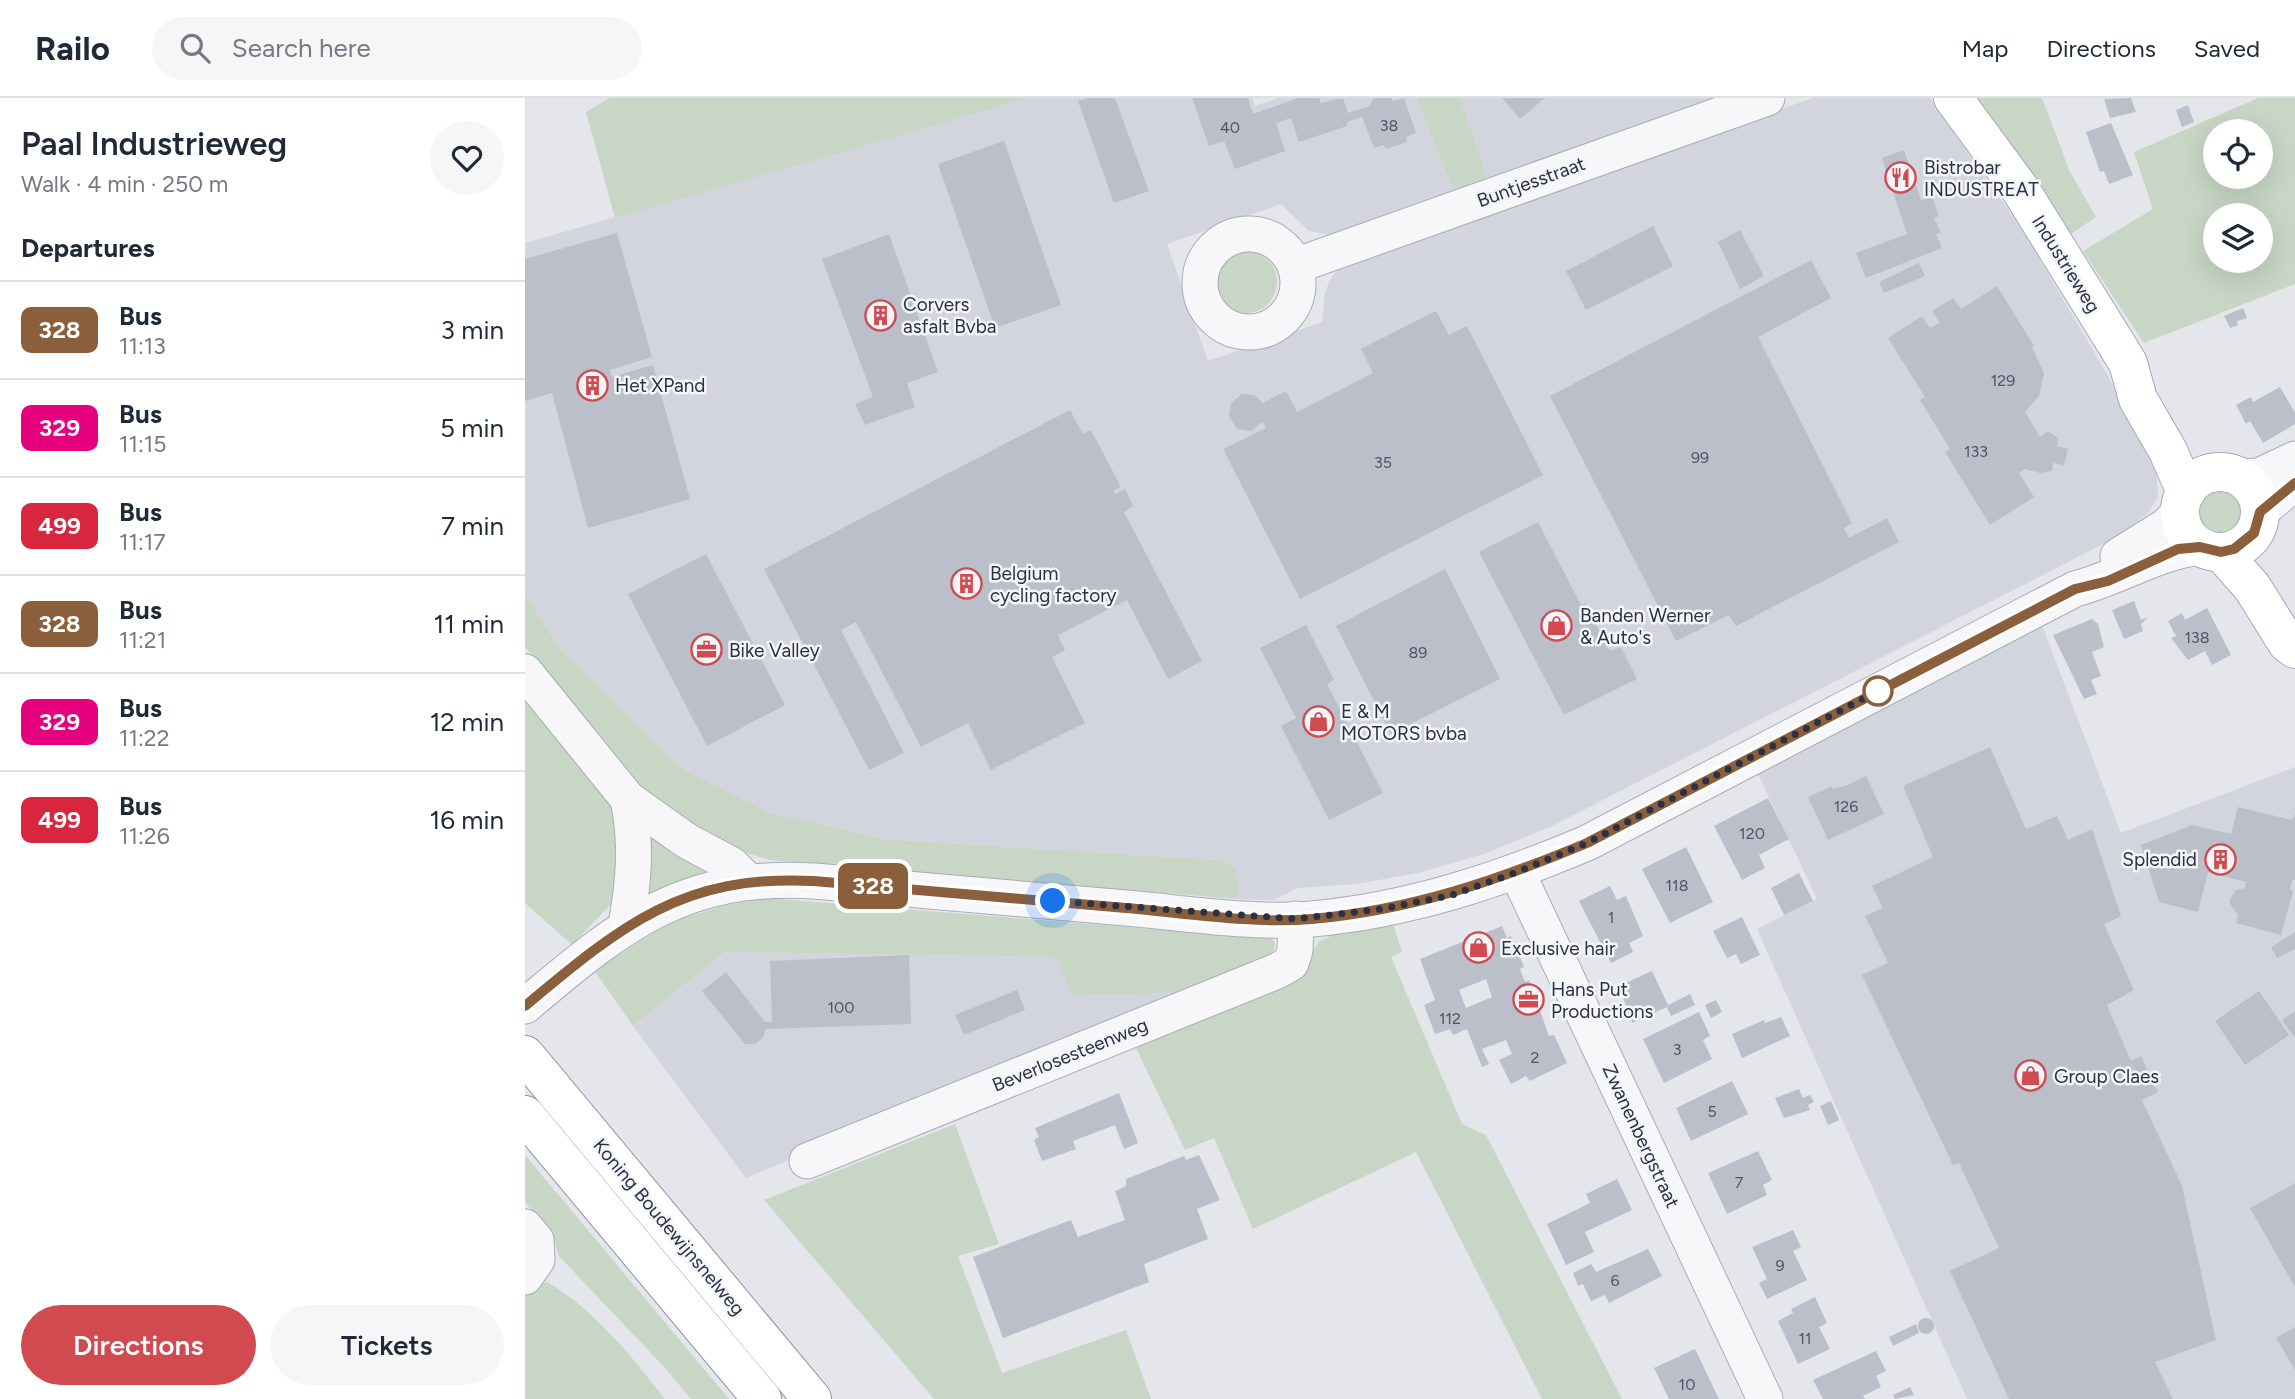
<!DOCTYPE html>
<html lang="en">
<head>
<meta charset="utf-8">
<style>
	body { margin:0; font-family:Figtree,sans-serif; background:#f6f6f7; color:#1f2937; height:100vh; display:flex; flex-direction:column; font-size:26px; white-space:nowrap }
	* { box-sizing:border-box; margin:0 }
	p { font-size:23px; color:#747a83 }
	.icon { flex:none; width:38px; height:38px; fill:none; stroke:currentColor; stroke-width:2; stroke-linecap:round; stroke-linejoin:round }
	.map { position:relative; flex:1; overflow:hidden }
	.sheet { display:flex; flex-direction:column; background:#fff; width:525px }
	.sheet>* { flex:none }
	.badge { padding:0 14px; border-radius:10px; font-size:24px; line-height:46px }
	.controls { position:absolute; left:1678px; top:21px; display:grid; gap:14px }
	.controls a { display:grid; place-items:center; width:70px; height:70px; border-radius:50%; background:#fff; box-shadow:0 7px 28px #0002; font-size:35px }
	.you { position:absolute; width:35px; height:35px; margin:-18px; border:5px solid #fff; border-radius:50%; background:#1a73e8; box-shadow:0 0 0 10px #1a73e833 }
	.map>.badge { position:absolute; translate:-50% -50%; box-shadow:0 0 0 4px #fff }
	h2 { padding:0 21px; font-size:26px; line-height:63px }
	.round { display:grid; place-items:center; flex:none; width:74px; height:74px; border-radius:37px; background:#f6f6f7 }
	.head { display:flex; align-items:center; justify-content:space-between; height:119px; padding:0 21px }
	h1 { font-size:33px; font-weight:600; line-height:52px }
	.button { display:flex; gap:14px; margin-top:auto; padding:14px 21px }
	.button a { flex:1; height:80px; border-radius:42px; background:#d04a4f; color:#fff; font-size:28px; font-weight:600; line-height:80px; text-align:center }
	.button a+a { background:#f6f6f7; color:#1f2937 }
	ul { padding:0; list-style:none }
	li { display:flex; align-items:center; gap:21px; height:98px; padding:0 21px; border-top:2px solid #e0e1e3 }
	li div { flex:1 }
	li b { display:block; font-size:26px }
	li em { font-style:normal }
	li .badge { min-width:77px; font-weight:700; text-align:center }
	header { display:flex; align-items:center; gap:42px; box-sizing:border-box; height:98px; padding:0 35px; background:#fff; border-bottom:2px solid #e0e1e3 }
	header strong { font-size:33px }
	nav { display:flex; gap:38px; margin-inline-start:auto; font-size:24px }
	.search { width:490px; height:63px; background:#f6f6f7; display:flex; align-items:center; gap:18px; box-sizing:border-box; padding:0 24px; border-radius:38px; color:#747a83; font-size:26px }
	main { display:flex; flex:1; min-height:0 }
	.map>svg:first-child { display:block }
</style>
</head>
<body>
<header>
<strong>Railo</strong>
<div class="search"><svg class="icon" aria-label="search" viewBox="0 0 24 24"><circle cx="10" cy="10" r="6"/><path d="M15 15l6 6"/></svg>Search here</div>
<nav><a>Map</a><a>Directions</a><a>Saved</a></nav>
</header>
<main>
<section class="sheet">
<div class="head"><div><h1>Paal Industrieweg</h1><p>Walk · 4 min · 250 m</p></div><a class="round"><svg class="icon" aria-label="heart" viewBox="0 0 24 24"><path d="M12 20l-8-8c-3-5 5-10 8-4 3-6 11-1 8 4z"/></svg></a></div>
<h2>Departures</h2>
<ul>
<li><span class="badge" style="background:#8b5e3c;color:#fff">328</span><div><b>Bus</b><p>11:13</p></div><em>3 min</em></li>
<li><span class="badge" style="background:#e6007e;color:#fff">329</span><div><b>Bus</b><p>11:15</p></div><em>5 min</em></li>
<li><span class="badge" style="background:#d7263d;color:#fff">499</span><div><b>Bus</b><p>11:17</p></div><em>7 min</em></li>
<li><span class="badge" style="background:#8b5e3c;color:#fff">328</span><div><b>Bus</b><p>11:21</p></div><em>11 min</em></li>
<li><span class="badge" style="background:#e6007e;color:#fff">329</span><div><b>Bus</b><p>11:22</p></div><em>12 min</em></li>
<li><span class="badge" style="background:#d7263d;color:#fff">499</span><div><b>Bus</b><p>11:26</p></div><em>16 min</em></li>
</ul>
<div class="button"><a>Directions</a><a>Tickets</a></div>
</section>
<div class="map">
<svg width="1770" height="1301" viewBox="0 0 1770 1301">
	<rect width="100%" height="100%" fill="#e4e6ec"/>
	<g fill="#d2d5de">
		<polygon points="504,0 727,0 730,8 753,0 891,0 931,98 810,138 784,133 756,106 642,146 683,263 797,224 800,194 806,180 815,169 833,158 1288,0 1405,0 1498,133 1583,278 1632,377 1633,399 1623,415 1590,440 1027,728 959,756 893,775 831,786 773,790 749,802 711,801 714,790 694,762 357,741 243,714 158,671 36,552 0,496 0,145"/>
		<polygon points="935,0 1213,0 965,87"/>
		<polygon points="1517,527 1596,735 1770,669 1770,1301 1442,1301 1232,831 1292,801 1232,674"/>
		<polygon points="200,854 532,859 666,894 221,1080 108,928"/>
	</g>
	<g fill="#c7d6c5" fill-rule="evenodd">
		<polygon points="84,0 504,0 90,120 61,14"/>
		<polygon points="891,0 935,0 965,87 931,98"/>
		<polygon points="1451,0 1517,0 1545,74 1571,119 1546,136"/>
		<path d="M1733 0H1770V186L1619 245 1558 153 1628 111 1609 54ZM1690 33H1736V79H1690ZM1690 117H1736V163H1690Z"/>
		<circle cx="721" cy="184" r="31"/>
		<circle cx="1694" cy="415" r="24"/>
		<polygon points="0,496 36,552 158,671 243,714 357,741 694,762 709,770 714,790 711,801 245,762 203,750 126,706 0,549"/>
		<polygon points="0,588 87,701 97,734 92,788 85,807 47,847 0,805"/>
		<polygon points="122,733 194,772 159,781 117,799"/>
		<polygon points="241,800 690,836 746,837 750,846 748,857 666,894 547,897 532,859 200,854 108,928 69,872 145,824 198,808"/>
		<polygon points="868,826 877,854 866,859 937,1026 961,1037 1097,1301 1017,1301 891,1054 728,1131 689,1040 660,1052 610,948 766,883 795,843 818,832"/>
		<polygon points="430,1026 474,1146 433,1158 477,1275 601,1232 626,1301 409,1301 239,1102"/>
		<polygon points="0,1057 204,1301 166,1301 141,1271 34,1158 28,1140 0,1104"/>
		<path d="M22 1184C71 1213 105 1257 140 1301H0V1192Z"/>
	</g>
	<g fill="#bbbfc9" fill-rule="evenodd">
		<polygon points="563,0 590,0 624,93 589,105 553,3"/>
		<polygon points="667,0 723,0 728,16 773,0 794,0 796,5 818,0 823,15 845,8 848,0 867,0 868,3 879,0 891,35 881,39 882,44 861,51 859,47 849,50 837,19 822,24 822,28 774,44 766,20 751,25 760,53 710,71 699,43 684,48"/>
		<polygon points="977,0 1020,0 995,21"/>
		<polygon points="1606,0 1611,14 1585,20 1579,1"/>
		<polygon points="1663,7 1669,24 1657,29 1651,12"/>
		<polygon points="1586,25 1608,77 1584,86 1579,73 1575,74 1561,34"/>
		<polygon points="479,43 536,207 470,230 413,66"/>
		<polygon points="1379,52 1396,102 1407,99 1414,118 1409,120 1416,135 1411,136 1417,150 1341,180 1331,155 1382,136 1357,60"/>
		<polygon points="1128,128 1148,168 1061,212 1041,173"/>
		<polygon points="1215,132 1239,178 1215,191 1193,144"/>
		<polygon points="92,135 127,259 85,272 87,279 128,267 165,401 63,430 27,295 0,303 0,161"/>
		<polygon points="364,136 413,274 382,285 390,309 340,327 330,306 348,299 297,161"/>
		<polygon points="1286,162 1306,200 1233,239 1327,425 1319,430 1324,440 1362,420 1374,444 1211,528 1204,517 1151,543 1025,298"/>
		<polygon points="1394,165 1400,178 1359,195 1354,184"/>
		<polygon points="1472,188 1509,248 1507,249 1519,275 1514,298 1500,314 1515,339 1523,333 1533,340 1532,348 1543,351 1539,367 1528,365 1527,373 1515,375 1500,371 1494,375 1509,399 1465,427 1420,354 1425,351 1395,302 1400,299 1363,240 1397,218 1405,230 1415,225 1407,213 1428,200 1436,211"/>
		<polygon points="1718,210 1722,220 1712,223 1713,227 1705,230 1699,218"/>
		<polygon points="911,213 924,237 942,228 1018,377 775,501 698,351 741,330 738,324 726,333 712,331 704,318 706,305 717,296 729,297 738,305 761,293 772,314 848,275 836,251"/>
		<polygon points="1755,289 1770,315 1770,326 1738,345 1725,323 1721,326 1711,307 1726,299 1728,304"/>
		<polygon points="545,312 558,336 566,332 596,389 588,393 590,396 600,391 608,408 599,414 677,563 643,581 602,502 533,537 540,552 527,559 560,625 466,672 443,625 396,649 331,524 316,532 379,655 344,672 239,471"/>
		<polygon points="1013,424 1056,507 1060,505 1085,553 1096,549 1112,581 1039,617 954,454"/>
		<polygon points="181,456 260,607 182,648 103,496"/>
		<polygon points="920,471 975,581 866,636 811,528"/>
		<polygon points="1609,503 1616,522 1623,519 1616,526 1618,533 1599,541 1587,512"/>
		<polygon points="1682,510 1706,557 1687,567 1680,553 1663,562 1646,540 1651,538 1643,523 1657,515 1660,522"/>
		<polygon points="1567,521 1573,526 1579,549 1567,554 1576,578 1566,582 1572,596 1559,601 1528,537"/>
		<polygon points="781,527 809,582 802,586 858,695 804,722 756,628 771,620 735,550"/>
		<polygon points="1465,649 1501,731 1532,718 1543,742 1567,731 1596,818 1579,826 1609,892 1582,907 1606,963 1616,958 1633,994 1617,1002 1657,1088 1691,1242 1630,1264 1648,1301 1484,1301 1425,1173 1474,1150 1434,1065 1428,1067 1337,877 1363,865 1340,818 1358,810 1347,788 1408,759 1378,688"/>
		<polygon points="1341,678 1359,716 1303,742 1283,699 1307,688 1308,691 1320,688"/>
		<polygon points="1243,700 1264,741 1234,757 1240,770 1217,782 1189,728"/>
		<polygon points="1713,709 1767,722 1770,716 1770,782 1767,782 1765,791 1768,793 1756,837 1711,825 1713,817 1705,806 1705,801 1711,792 1720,790 1721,784 1683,774 1673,814 1634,804 1616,747 1667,727 1706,736"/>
		<polygon points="1161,749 1188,804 1145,825 1117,771"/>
		<polygon points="1274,775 1288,803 1259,817 1246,790"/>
		<polygon points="1085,788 1092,802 1101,798 1118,838 1104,845 1108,854 1086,865 1054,803"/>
		<polygon points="1217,819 1235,857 1216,866 1211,856 1202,860 1188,833"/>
		<path d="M977 828 982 840 986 838 999 869 995 871 1000 884 1004 882 1024 938 1029 937 1042 965 1005 983 1001 978 986 986 974 962 987 956 981 942 957 951 964 966 957 969 942 931 928 937 925 931 910 936 899 907 910 902 895 861ZM961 881 967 899 941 910 934 892Z"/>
		<polygon points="1770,834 1770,851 1752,860 1746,849"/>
		<polygon points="384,857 386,926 241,931 238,940 230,946 220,946 177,893 201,874 240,924 247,924 245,863"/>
		<polygon points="1127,873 1143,907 1165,896 1170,907 1146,918 1142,909 1107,925 1094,888"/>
		<polygon points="492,892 500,912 439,937 430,917"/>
		<polygon points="1734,893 1764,937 1720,967 1690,923"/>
		<polygon points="1191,902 1197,914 1186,920 1180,907"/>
		<polygon points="1770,913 1770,940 1757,922"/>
		<polygon points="1174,914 1185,938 1178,942 1187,961 1139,985 1118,941"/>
		<polygon points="1256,919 1265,938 1217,960 1207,936 1239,922 1240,925"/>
		<polygon points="1207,983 1223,1016 1166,1043 1151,1010"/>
		<polygon points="1274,991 1278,1000 1285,997 1289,1004 1283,1007 1285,1012 1259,1020 1250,1000"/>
		<polygon points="594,995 613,1045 599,1051 590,1027 548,1043 551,1051 517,1063 509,1042 514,1039 510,1030"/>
		<polygon points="1306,1003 1314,1022 1303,1027 1295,1008"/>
		<polygon points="1233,1053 1247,1082 1238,1087 1242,1097 1202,1116 1183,1075"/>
		<polygon points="674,1057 695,1102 672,1111 683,1141 619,1166 624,1184 478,1240 448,1159 546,1122 553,1139 600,1122 590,1093 601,1088 601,1081 659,1058 661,1062"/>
		<polygon points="1092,1081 1107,1112 1060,1134 1069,1154 1041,1167 1022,1126 1065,1105 1061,1096"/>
		<polygon points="1770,1085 1770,1189 1725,1110"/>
		<polygon points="1268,1132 1276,1149 1268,1153 1282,1182 1242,1201 1234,1185 1242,1181 1227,1149"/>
		<polygon points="1123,1151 1137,1178 1084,1205 1080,1197 1066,1203 1058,1186 1053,1188 1048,1175 1066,1166 1071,1174"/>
		<polygon points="1290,1199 1302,1225 1294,1229 1305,1251 1273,1266 1253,1223 1268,1215 1266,1211"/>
		<circle cx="1401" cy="1228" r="8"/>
		<polygon points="1391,1226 1394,1235 1368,1248 1364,1239"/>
		<polygon points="1770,1229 1770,1272 1751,1240"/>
		<polygon points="1170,1251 1194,1301 1144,1301 1129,1270"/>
		<polygon points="1351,1253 1361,1273 1351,1278 1356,1289 1338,1298 1340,1301 1298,1301 1288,1282"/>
		<polygon points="1385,1289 1389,1297 1370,1301 1368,1297"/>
	</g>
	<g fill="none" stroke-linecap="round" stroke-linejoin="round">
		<defs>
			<g id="minor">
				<circle cx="724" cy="185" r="49"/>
				<polyline points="770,168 1242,0"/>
				<polyline points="1713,379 1734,378 1770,361"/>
				<polyline points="1735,414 1770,385"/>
				<polyline points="1593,458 1641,428 1655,414"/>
				<polyline points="0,574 103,701 162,743 207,767 224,784"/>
				<polyline points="992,774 1240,1301"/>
				<path d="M101 827C109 783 112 744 103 701"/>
				<path d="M0 908C95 828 157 775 289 783 393 792 497 801 601 810 660 815 728 826 787 821 884 812 972 783 1062 745L1550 491C1593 480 1632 454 1675 449"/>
				<polyline points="282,1063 752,873 766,865 770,852 771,821"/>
				<polyline points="0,1129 11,1142 12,1162 0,1179"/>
			</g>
			<g id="major">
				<polyline points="1428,0 1495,91 1603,265 1613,301 1643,353 1661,394"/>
				<circle cx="1695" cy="414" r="40"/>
				<polyline points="1696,454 1727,489 1762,545 1770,551"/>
			</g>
			<g id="highway">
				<polyline points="0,957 287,1301"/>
				<polyline points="0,1017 237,1301"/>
			</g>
		</defs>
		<use href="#minor" stroke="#a9acb6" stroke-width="37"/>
		<use href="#major" stroke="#a3a9b8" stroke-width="40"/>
		<use href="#highway" stroke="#8b92a3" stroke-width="40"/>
		<use href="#minor" stroke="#f7f7fa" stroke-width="35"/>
		<use href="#major" stroke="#fff" stroke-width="38"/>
		<use href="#highway" stroke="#fff" stroke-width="38"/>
	</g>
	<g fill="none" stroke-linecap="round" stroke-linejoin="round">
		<defs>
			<path id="line" d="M0 908C96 828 157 776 289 783 393 792 497 801 601 810 661 815 726 826 787 821 886 812 971 783 1062 745L1550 491 1583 483 1653 451 1675 449 1696 454 1709 451 1729 435 1735 414 1770 385"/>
		</defs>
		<use href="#line" stroke="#fff" stroke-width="16"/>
		<use href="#line" stroke="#8b5e3c" stroke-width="10"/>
		<polyline stroke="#2b3144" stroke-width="7" stroke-dasharray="0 12.6" points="528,803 771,821 857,811 927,797 992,774 1062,745 1353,593"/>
	</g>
	<defs>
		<symbol id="restaurant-ring" viewBox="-11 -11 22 22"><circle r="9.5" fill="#f4f5f9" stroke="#d04a4f" stroke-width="1.5"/><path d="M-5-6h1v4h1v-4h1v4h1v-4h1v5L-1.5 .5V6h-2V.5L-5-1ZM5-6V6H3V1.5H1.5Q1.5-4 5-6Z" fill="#d04a4f"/></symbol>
		<symbol id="building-ring" viewBox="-11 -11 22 22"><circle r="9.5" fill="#f4f5f9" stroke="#d04a4f" stroke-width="1.5"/><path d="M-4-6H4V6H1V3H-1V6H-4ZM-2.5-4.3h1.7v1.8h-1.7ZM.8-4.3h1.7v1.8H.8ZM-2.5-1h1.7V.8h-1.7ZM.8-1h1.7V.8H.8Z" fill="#d04a4f"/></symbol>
		<symbol id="shop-ring" viewBox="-11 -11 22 22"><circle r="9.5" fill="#f4f5f9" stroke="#d04a4f" stroke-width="1.5"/><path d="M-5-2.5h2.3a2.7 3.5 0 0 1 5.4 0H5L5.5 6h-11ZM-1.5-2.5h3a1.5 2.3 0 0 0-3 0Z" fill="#d04a4f"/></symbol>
		<symbol id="office-ring" viewBox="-11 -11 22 22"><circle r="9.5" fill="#f4f5f9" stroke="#d04a4f" stroke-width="1.5"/><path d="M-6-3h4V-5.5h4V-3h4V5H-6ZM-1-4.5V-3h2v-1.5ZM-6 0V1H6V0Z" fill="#d04a4f"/></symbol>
	</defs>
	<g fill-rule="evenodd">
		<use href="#restaurant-ring" x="1358" y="62" width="35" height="35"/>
		<use href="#building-ring" x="338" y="200" width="35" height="35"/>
		<use href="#building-ring" x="50" y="270" width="35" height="35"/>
		<use href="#building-ring" x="424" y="468" width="35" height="35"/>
		<use href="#shop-ring" x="1014" y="510" width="35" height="35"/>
		<use href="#office-ring" x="164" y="534" width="35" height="35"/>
		<use href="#shop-ring" x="776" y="606" width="35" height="35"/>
		<use href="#building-ring" x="1678" y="744" width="35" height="35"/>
		<use href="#shop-ring" x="936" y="832" width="35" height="35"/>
		<use href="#office-ring" x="986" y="884" width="35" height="35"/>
		<use href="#shop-ring" x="1488" y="960" width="35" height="35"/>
	</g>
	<circle fill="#fff" stroke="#8b5e3c" stroke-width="3.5" cx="1353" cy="593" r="14"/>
	<g text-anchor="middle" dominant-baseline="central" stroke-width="5" stroke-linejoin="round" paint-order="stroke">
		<g font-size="16" fill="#4f5465">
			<text x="864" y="27">38</text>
			<text x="705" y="29">40</text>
			<text x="1478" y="282">129</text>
			<text x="1451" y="353">133</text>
			<text x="1175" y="359">99</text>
			<text x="858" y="364">35</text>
			<text x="1672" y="539">138</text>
			<text x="893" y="554">89</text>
			<text x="1321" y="708">126</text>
			<text x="1227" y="735">120</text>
			<text x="1152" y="787">118</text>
			<text x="1086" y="819">1</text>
			<text x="316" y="909">100</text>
			<text x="925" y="920">112</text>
			<text x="1152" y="951">3</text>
			<text x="1010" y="959">2</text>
			<text x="1187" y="1013">5</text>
			<text x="1214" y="1084">7</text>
			<text x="1255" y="1167">9</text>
			<text x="1090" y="1182">6</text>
			<text x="1280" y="1240">11</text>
			<text x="1162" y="1286">10</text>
		</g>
		<g font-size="19" fill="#2b3144" stroke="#f4f5f9" text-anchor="start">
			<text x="1399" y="69">Bistrobar<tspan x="1399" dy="22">INDUSTREAT</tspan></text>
			<text x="378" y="206">Corvers<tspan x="378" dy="22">asfalt Bvba</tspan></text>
			<text x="90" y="287">Het XPand</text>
			<text x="465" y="475">Belgium<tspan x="465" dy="22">cycling factory</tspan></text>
			<text x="1055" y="517">Banden Werner<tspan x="1055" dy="22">&amp; Auto's</tspan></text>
			<text x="204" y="552">Bike Valley</text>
			<text x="816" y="613">E &amp; M<tspan x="816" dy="22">MOTORS bvba</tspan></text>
			<text x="1672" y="761" text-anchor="end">Splendid</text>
			<text x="976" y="850">Exclusive hair</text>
			<text x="1026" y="891">Hans Put<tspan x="1026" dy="22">Productions</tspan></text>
			<text x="1529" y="978">Group Claes</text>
		</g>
		<g font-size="19" fill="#2b3144" stroke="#f4f5f9">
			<text transform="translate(1006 84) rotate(-20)">Buntjesstraat</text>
			<text transform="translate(1541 166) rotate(58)">Industrieweg</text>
			<text transform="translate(545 957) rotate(-22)">Beverlosesteenweg</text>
			<text transform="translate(1116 1038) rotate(65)">Zwanenbergstraat</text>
			<text transform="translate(144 1129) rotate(50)">Koning Boudewijnsnelweg</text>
		</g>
	</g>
</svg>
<div class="controls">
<a><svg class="icon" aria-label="locate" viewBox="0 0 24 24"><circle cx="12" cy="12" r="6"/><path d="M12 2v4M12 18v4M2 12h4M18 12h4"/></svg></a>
<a><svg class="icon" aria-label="layers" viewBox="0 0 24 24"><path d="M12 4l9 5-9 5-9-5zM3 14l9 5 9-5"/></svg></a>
</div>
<div class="you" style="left:528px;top:803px"></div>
<b class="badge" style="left:348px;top:788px;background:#8b5e3c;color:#fff">328</b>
</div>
</main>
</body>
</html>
